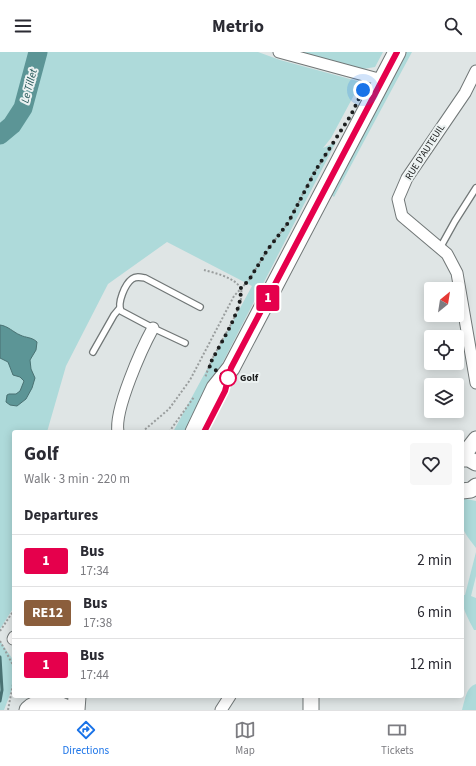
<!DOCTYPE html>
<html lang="en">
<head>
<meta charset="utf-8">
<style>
	body { margin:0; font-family:"Source Sans 3",sans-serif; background:#f7f7f7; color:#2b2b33; height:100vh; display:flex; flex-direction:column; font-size:15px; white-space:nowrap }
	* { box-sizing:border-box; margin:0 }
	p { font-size:13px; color:#7c7c81 }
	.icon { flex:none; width:22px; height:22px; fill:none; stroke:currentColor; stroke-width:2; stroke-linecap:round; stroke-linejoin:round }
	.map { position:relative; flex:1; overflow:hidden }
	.side { position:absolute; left:12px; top:378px; width:452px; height:268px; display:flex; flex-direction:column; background:#fff; border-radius:4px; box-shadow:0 2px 10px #0003 }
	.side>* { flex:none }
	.badge { padding:0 8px; border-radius:3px; font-size:14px; line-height:26px }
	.needle { width:26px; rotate:30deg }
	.tools { position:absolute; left:424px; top:230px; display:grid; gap:8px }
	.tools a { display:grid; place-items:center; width:40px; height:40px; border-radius:4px; background:#fff; box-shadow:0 2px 10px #0003; font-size:20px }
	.you { position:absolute; width:20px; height:20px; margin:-10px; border:3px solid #fff; border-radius:50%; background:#1a73e8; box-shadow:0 0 0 6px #1a73e833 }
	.map>.badge { position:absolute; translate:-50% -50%; box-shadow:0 0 0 2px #fff }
	h2 { padding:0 12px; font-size:15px; line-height:36px }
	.round { display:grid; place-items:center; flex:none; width:42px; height:42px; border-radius:4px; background:#f7f7f7 }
	.overview { display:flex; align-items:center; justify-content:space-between; height:68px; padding:0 12px }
	h1 { font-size:19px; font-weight:700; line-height:30px }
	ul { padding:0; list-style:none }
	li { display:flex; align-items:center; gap:12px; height:52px; padding:0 12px; border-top:1px solid #e1e1e2 }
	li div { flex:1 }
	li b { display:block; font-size:15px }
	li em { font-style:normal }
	li .badge { min-width:44px; font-weight:700; text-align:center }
	header { display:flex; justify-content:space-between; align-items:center; height:52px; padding:0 12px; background:#fff; font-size:18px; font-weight:700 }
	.tab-bar { display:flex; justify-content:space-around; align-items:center; height:56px; border-top:1px solid #e1e1e2; background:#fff; font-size:11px; color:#7c7c81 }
	.tab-bar a { display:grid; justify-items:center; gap:2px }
	.tab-bar .current { color:#1a73e8 }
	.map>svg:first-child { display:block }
</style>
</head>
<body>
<header><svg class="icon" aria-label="menu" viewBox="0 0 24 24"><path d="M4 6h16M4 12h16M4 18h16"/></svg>Metrio<svg class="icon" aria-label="search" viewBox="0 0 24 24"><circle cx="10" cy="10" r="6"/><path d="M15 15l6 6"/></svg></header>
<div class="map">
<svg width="476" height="658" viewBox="0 0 476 658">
	<rect width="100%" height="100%" fill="#dfe5e5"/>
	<g fill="#aedada">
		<polygon points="0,0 258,0 280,8 361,30 331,86 323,96 336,90 187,380 173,380 252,234 167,190 108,232 66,314 47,380 14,380 14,555 0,577"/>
		<polygon points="289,0 383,0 375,15 363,17"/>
		<polygon points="405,0 412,0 334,145 330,142"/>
		<path d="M462 446 476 449V496C465 481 458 476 464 456L462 455Z"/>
		<path d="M476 500V524L471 544 476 546V578H474C468 566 461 555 462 543H465Z"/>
		<polygon points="0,589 14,609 14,632 4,658 0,658"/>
		<path d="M476 632V658H462C465 648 466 635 476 632Z"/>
	</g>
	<path fill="#5c9596" stroke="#497172" d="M0 273C8 274 13 280 20 283 26 286 32 285 37 290L36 298 30 308 31 317 35 326 32 336 26 347 17 354 10 353 6 350 7 343 9 342H16L20 339 24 329 20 325 13 323 8 310 0 306Z"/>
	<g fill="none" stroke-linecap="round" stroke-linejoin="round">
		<polyline stroke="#497172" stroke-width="3" points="0,605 2,638 0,649"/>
		<polyline stroke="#5c9596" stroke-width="19" points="0,83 12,73 23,56 38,0"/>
		<defs>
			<g id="lane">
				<polyline points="440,196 455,169 476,136"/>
				<path d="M185 291 153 276 121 259C117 251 125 232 132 227 136 224 140 225 145 226L200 255"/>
				<polyline points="93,300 114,263 119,257"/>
			</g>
			<g id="street">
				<polyline points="279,0 382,28"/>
				<polyline points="476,19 465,41 407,126 398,147 402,164 447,202 457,221 476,331"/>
				<path d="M118 380C114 358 142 296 153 276"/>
				<polyline points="13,587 14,585"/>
				<polyline points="221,658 230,644"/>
			</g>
			<g id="secondary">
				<polyline points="462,405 476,387"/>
				<polyline points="462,407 469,407 476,411"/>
				<polyline points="462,439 471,438 476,434"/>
				<polyline points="311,658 311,644"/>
			</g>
			<g id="primary">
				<polyline points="194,380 215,336 231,316 397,0"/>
				<path d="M28 658C39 648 56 649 68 658"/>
				<polyline points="76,658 77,644"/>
			</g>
		</defs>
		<use href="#lane" stroke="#717777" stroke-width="8"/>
		<use href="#street" stroke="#717777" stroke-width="13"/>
		<use href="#secondary" stroke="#717777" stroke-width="17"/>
		<use href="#primary" stroke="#717777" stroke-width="19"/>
		<g stroke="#999d9d" stroke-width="2" stroke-dasharray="2 2" stroke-linecap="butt">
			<path d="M204 218C215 221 233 225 240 235 248 249 222 286 216 300 211 308 208 317 205 326"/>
			<polyline points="142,380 169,357 190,328 234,244 249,228 268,197 288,171 312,124 331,95"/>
			<polyline points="169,380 194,345"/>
			<polyline points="0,579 14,558"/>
			<polyline points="0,589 14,615"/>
			<polyline points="8,658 14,627"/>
		</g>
		<use href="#lane" stroke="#fff" stroke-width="5.5"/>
		<use href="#street" stroke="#fff" stroke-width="11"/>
		<use href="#secondary" stroke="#fff" stroke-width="15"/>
		<use href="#primary" stroke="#fff" stroke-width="17"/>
	</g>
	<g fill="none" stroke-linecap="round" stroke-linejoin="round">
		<defs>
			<polyline id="line" points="204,380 225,339 231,316 397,0"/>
		</defs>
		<use href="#line" stroke="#fff" stroke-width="9"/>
		<use href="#line" stroke="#e5004c" stroke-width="6"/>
		<path stroke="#1c1e1e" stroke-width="4" stroke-dasharray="0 7.2" d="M228 326 209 314C218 295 245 255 240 237L249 228 268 197 288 171 317 116 351 63 363 38"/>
	</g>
	<circle fill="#fff" stroke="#e5004c" stroke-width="2" cx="228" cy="326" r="8"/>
	<g text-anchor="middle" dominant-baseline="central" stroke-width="4" stroke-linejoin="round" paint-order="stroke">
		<g font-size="10" fill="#1c1e1e" stroke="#ecf2f2">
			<text transform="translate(425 100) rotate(-57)">RUE D'AUTEUIL</text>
		</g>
		<g font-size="10" font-weight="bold" fill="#1c1e1e" stroke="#ecf2f2" text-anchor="start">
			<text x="240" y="326">Golf</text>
		</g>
		<g font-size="11" font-style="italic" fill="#205354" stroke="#ecf2f2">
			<text transform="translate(29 34) rotate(-75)">Le Tillet</text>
		</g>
	</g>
</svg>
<div class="tools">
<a><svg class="needle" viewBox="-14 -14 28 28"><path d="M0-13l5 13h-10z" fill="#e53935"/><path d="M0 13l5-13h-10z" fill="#7c7c81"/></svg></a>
<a><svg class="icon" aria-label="locate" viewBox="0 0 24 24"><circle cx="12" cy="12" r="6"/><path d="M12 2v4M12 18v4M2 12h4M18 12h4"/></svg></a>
<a><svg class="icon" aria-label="layers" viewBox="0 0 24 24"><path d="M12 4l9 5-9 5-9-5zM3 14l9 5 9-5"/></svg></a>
</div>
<div class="you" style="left:363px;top:38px"></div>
<b class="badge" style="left:268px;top:246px;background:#e5004c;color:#fff">1</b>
<section class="side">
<div class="overview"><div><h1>Golf</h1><p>Walk · 3 min · 220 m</p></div><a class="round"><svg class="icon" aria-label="heart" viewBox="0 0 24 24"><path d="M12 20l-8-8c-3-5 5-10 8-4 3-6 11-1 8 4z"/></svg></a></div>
<h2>Departures</h2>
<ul>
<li><span class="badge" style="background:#e5004c;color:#fff">1</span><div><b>Bus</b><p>17:34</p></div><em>2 min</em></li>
<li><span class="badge" style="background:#8b5e3c;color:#fff">RE12</span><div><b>Bus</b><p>17:38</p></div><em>6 min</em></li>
<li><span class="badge" style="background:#e5004c;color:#fff">1</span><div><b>Bus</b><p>17:44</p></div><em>12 min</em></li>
</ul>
</section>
</div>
<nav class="tab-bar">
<a class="current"><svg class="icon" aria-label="directions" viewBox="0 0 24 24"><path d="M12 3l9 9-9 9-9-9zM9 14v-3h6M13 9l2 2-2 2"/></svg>Directions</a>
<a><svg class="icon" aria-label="map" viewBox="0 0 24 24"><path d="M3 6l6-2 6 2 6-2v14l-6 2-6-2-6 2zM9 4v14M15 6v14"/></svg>Map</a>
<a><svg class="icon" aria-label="tickets" viewBox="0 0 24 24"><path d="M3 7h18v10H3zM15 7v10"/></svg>Tickets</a>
</nav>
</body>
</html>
